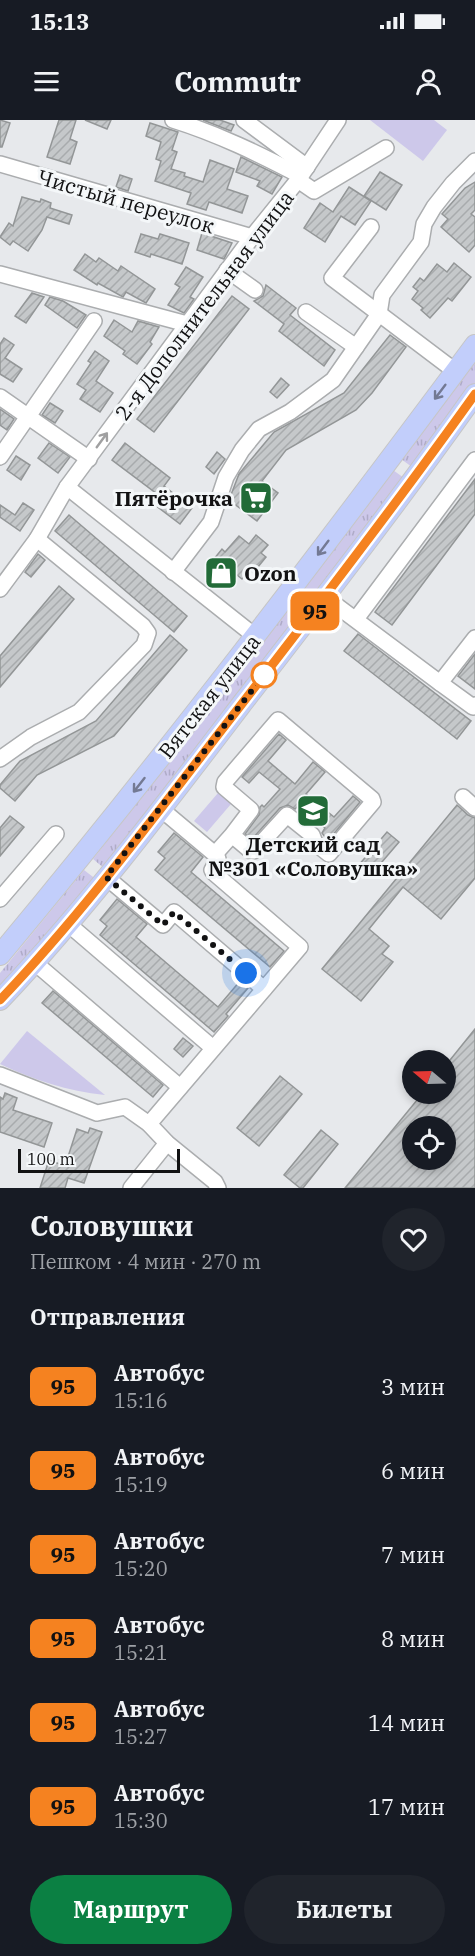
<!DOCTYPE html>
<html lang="ru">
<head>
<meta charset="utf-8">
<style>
	body { margin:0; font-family:"IBM Plex Serif",serif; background:#20242c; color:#f1f3f6; height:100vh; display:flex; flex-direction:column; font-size:22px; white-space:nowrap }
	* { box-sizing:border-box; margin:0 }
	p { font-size:20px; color:#9ea1a6 }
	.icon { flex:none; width:33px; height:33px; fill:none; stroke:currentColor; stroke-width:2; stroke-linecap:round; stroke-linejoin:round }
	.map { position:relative; height:1068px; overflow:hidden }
	.drawer { display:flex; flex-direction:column; background:#171b24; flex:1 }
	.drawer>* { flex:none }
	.badge { padding:0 12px; border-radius:9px; font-size:21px; line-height:39px }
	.needle { width:39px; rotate:289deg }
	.buttons { position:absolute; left:402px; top:930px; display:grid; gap:12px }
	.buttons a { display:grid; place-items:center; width:54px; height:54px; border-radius:50%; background:#171b24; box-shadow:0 3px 9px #0003; font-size:30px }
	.scale { position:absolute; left:18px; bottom:15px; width:162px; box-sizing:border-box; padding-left:6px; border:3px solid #121213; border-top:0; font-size:16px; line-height:21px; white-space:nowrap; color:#121213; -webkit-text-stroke:4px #f4f7f9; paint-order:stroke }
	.you { position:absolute; width:30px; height:30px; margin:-15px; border:4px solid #fff; border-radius:50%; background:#1a73e8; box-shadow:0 0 0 9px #1a73e833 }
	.map>.badge { position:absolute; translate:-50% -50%; box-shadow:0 0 0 3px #fff }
	h2 { padding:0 30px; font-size:22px; line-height:54px }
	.round { display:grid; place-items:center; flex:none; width:63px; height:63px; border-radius:32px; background:#20242c }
	.head { display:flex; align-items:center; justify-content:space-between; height:102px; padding:0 30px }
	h1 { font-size:28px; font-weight:700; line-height:45px }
	.button { display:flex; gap:12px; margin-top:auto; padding:12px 30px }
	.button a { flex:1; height:69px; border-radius:36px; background:#0b8043; color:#fff; font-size:24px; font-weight:700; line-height:69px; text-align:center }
	.button a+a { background:#20242c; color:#f1f3f6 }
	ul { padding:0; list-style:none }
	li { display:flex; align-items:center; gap:18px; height:84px; padding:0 30px }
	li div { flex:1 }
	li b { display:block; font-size:22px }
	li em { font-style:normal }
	li .badge { min-width:66px; font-weight:700; text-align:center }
	.status { display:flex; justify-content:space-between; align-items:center; height:42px; padding:0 30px; background:#171b24; direction:ltr }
	.status svg { height:16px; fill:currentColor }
	header { display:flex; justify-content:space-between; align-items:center; height:78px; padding:0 30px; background:#171b24; font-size:27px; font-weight:700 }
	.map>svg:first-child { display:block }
</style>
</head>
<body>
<div class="status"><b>15:13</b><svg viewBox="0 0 49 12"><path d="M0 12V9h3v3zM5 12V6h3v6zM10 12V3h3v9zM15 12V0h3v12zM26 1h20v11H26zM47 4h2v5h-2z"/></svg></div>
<header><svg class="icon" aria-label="menu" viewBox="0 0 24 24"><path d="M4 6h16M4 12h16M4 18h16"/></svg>Commutr<svg class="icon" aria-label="person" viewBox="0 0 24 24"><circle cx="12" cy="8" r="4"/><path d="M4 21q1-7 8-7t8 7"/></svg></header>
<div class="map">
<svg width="475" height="1068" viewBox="0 0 475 1068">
	<defs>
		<pattern id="grass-tufts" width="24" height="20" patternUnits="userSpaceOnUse" patternTransform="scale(1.5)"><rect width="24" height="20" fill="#cdc8ea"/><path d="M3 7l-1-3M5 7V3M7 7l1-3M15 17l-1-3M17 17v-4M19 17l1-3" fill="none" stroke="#afabc8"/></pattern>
		<pattern id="building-hatch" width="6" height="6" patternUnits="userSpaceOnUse" patternTransform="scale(1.5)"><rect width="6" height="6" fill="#c5c8ca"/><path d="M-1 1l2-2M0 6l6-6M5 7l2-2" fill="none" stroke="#a8abad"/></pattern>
	</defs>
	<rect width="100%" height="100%" fill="#e7e9ec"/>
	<g fill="url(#grass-tufts)">
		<polygon points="475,239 475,263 412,347 401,339"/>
		<polygon points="393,350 404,358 105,749 93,739 262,523"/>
		<polygon points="84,750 97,760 0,872 0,853"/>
	</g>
	<g fill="#cdc8ea">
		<polygon points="370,0 434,0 447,10 423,41"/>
		<polygon points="218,673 231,684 207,712 194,701"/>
		<path d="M27 911 105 975C67 971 34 960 0 944Z"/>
	</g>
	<g fill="url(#building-hatch)" stroke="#939697" stroke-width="1.5" fill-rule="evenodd">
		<polygon points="0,0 10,3 2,27 0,27"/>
		<polygon points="59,0 76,0 70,19 77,22 70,44 47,37"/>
		<polygon points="85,0 111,0 107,9"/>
		<polygon points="203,0 220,0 234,5 231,11"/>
		<polygon points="150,3 178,12 172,30 177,32 171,49 185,53 184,56 203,62 210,40 234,49 227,69 248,76 242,93 209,82 206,90 187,84 191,73 155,61 161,41 156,39 161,22 146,16"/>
		<polygon points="241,37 282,57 272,74 257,66 260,61 236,52"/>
		<polygon points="380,52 402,65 386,90 364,76"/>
		<polygon points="120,55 132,59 128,71 116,67"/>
		<polygon points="475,62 475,90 471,94 475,97 475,125 469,132 441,107 448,99 442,94 465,68"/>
		<polygon points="349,67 371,81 355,105 341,96 325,122 304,108 320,83 333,92"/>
		<polygon points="22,77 40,82 41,79 51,83 50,88 72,95 69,104 47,97 42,110 28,131 13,121 10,125 0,117 9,103 13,106"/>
		<polygon points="202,113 232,123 224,139 197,130"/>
		<polygon points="141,114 158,119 160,114 189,123 182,144 151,134 150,137 135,132"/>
		<polygon points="85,134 96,142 99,138 118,151 121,146 155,169 146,183 126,172 123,177 98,163 97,165 74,150"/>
		<polygon points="454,143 471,157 452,181 448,178 430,198 421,190 423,188 412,179 418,171 413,167 420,158 424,161 437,144 447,152"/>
		<polygon points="186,147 203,157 190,177 194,179 184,193 168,185 180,167 175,164"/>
		<polygon points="266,165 296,188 290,195 335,230 324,246 279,211 284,204 254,181 263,176"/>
		<polygon points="32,173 44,177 26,203 15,196"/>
		<polygon points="232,176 249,189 154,312 137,299"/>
		<polygon points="50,177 63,181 86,195 77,208 45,185"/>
		<polygon points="114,200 132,212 138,201 159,207 150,222 152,224 137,244 123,234 125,231 104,216"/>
		<polygon points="390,215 406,227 372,273 356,290 286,330 262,361 278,373 257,401 229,380 239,354 274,312 344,273"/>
		<polygon points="4,218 14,225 5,238 22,249 13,262 0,254 0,224"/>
		<polygon points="95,231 109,241 96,261 113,273 100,292 80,279 86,270 77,264 91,243 88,241"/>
		<polygon points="281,258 289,265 277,278 270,272"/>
		<polygon points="50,283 63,291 55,303 42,295"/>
		<polygon points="0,289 14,299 7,310 0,305"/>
		<polygon points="49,323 70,337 58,353 38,338"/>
		<polygon points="125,323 170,358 164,366 192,388 180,404 151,382 157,374 112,340"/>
		<polygon points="217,332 225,339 214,354 206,347"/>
		<polygon points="16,336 30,345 21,360 7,350"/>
		<polygon points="475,359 475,394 392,505 375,492"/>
		<polygon points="23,383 34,390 20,411 0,397 0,385 15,395"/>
		<polygon points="69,395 187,496 174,512 55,411"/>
		<polygon points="256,415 268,425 261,433 266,437 253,453 250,450 242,459 232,451 225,460 213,451 219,443 214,439 222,429 225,432 239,416 249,424"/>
		<polygon points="38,434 45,440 31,457 25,452"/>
		<polygon points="59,466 74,479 0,567 0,536"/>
		<polygon points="358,514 471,601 457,619 344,531"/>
		<polygon points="170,515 187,530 114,616 37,655 15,681 0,668 0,665 20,641 96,601"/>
		<polygon points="475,534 475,569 458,556"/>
		<polygon points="279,614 286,620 268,641 295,664 313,642 325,652 306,674 334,697 353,676 360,682 328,721 322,713 325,708 299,685 295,689 288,685 280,688 252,719 245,714 259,695 260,687 262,685 264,687 280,669 259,652 249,663 242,657"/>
		<polygon points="457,685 468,695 475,698 475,758 441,799 403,767 369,809 389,826 382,834 393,842 361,881 322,849"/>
		<polygon points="10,696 24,707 0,736 0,708"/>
		<polygon points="387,712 399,722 370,756 358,746"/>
		<polygon points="174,713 203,737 191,752 284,831 270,847 155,750 165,738 158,732"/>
		<polygon points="117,779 147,804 136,817 218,887 240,861 248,868 226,894 228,896 214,912 100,815 107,806 100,800"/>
		<polygon points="53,871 163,965 153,977 42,883"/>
		<path d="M475 909V1068H345L422 974H446V945ZM412 1006H446V1040H412Z"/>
		<polygon points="183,918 193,926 183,937 174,929"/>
		<polygon points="280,956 302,974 259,1026 237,1008"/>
		<polygon points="5,973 17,978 13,990 52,1003 44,1027 0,1012 0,977 3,979"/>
		<polygon points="90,1008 102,1012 84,1063 68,1058 65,1068 40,1068 49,1040 65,1046 77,1009 88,1013"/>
		<polygon points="321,1010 338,1024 303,1068 300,1068 284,1055"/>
	</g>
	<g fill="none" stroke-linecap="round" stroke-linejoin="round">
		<defs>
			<g id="minor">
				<path d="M173 0C218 14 259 34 301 56"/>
				<polyline points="244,0 307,47"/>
				<polyline points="0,44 252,117"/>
				<polyline points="298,60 314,71 386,28"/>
				<polyline points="371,107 332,158 455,251"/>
				<polyline points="227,150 255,170"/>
				<polyline points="0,154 187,204"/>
				<polyline points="306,192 356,227"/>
				<polyline points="0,277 89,339"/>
				<polyline points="0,337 94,201"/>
				<polyline points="67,367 256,517"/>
				<polyline points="173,452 211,402 226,357 242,330 259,309 290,292 333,260 379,194 382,175 421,122 424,104 434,87 453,63 475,41"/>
				<polyline points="0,469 37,419 67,367 252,117 298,60 338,0"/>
				<polyline points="325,477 440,563 475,518"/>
				<polyline points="356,499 475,340"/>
				<polyline points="440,563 473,587 475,585"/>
				<polyline points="0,639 31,617 79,592 144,525 148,513 143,506 37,419"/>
				<polyline points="463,677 475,688"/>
				<polyline points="215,734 232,715 251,731 254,731 287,695 312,715 315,723 329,734 373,682 372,679 278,600 225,662 224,667 251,690 232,715"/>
				<polyline points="106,757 163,805 174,792 264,869"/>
				<polyline points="0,779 56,714"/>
				<polyline points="67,803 213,928"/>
				<polyline points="34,842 180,967"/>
				<polyline points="0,955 97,993 125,987 149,1004 167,1023 215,1062 218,1068"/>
				<polyline points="149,1004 300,827 214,753 212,750 218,739 217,736 161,689"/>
				<polyline points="131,1068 167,1023"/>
			</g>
			<g id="major">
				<path d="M0 835C165 637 321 432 475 225"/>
				<path d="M0 880C87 788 164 686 241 585 320 483 400 380 475 274"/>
			</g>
		</defs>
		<use href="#minor" stroke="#abadaf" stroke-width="18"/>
		<use href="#major" stroke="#c6c6c6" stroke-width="22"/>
		<use href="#minor" stroke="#fff" stroke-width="15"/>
		<use href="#major" stroke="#c2cefb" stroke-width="20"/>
	</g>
	<defs><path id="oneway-shaft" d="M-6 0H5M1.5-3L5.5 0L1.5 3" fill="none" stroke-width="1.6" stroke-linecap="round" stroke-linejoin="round" transform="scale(1.5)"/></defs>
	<g stroke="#737993">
		<use href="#oneway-shaft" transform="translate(440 272) rotate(127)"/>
		<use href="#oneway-shaft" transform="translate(323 428) rotate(127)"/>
		<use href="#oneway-shaft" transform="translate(139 665) rotate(128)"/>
	</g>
	<use stroke="#a0a0a1" href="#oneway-shaft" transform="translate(102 320) rotate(-54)"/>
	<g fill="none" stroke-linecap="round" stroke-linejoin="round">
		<defs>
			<path id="line" d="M0 880C82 794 154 697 227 603 311 495 395 386 475 274"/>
		</defs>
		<use href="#line" stroke="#fff" stroke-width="14"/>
		<use href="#line" stroke="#f58220" stroke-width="9"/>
		<polyline stroke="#121213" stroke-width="6" stroke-dasharray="0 10.8" points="246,853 174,792 163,805 106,757 264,555"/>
	</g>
	<defs>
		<symbol id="supermarket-square" viewBox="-11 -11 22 22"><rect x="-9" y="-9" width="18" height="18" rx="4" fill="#226b38" stroke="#f4f7f9"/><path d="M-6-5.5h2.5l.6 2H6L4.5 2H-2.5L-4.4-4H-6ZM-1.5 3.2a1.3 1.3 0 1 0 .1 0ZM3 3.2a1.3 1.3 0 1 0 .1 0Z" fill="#fff"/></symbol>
		<symbol id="shop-square" viewBox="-11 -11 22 22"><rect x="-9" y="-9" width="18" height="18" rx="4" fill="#226b38" stroke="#f4f7f9"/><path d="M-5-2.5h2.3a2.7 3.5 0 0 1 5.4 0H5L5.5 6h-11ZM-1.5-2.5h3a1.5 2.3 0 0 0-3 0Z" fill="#fff"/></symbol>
		<symbol id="school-square" viewBox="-11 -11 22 22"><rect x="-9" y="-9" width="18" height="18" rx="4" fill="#226b38" stroke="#f4f7f9"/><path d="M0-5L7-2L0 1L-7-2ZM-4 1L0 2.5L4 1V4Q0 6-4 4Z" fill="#fff"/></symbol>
	</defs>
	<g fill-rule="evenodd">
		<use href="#supermarket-square" x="237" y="359" width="38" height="38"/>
		<use href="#shop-square" x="202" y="434" width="38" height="38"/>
		<use href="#school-square" x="294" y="672" width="38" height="38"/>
	</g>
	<circle fill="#fff" stroke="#f58220" stroke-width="3" cx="264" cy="555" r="12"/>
	<g text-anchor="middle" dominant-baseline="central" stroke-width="6" stroke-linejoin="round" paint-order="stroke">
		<g font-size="21" fill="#121213" stroke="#f4f7f9">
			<text transform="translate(126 81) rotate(16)">Чистый переулок</text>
			<text transform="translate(204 185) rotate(-53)">2-я Дополнительная улица</text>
			<text transform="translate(209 576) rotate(-52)">Вятская улица</text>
		</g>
		<g font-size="21" font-weight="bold" fill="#121213" stroke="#f4f7f9" text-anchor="end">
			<text x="233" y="378">Пятёрочка</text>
			<text x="244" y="453" text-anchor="start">Ozon</text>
			<text x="313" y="724" text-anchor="middle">Детский сад<tspan x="313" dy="24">№301 «Соловушка»</tspan></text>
		</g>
	</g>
</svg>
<div class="buttons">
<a><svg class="needle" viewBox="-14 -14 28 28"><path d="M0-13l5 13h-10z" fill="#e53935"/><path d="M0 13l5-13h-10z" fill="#9ea1a6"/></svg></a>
<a><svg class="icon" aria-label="locate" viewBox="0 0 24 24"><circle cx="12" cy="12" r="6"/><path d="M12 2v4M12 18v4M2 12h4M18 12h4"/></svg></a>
</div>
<div class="scale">100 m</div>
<div class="you" style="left:246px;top:853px"></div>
<b class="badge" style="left:315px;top:491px;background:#f58220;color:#111">95</b>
</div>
<section class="drawer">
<div class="head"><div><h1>Соловушки</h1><p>Пешком · 4 мин · 270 m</p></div><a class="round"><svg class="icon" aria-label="heart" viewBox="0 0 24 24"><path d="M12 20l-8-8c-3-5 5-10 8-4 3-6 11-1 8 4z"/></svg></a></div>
<h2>Отправления</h2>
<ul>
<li><span class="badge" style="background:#f58220;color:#111">95</span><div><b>Автобус</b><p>15:16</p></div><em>3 мин</em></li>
<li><span class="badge" style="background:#f58220;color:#111">95</span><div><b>Автобус</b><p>15:19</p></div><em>6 мин</em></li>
<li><span class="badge" style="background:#f58220;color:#111">95</span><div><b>Автобус</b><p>15:20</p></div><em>7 мин</em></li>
<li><span class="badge" style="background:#f58220;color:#111">95</span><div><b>Автобус</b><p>15:21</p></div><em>8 мин</em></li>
<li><span class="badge" style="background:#f58220;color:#111">95</span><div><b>Автобус</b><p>15:27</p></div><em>14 мин</em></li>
<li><span class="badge" style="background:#f58220;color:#111">95</span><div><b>Автобус</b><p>15:30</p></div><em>17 мин</em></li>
</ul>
<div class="button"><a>Маршрут</a><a>Билеты</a></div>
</section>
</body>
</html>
